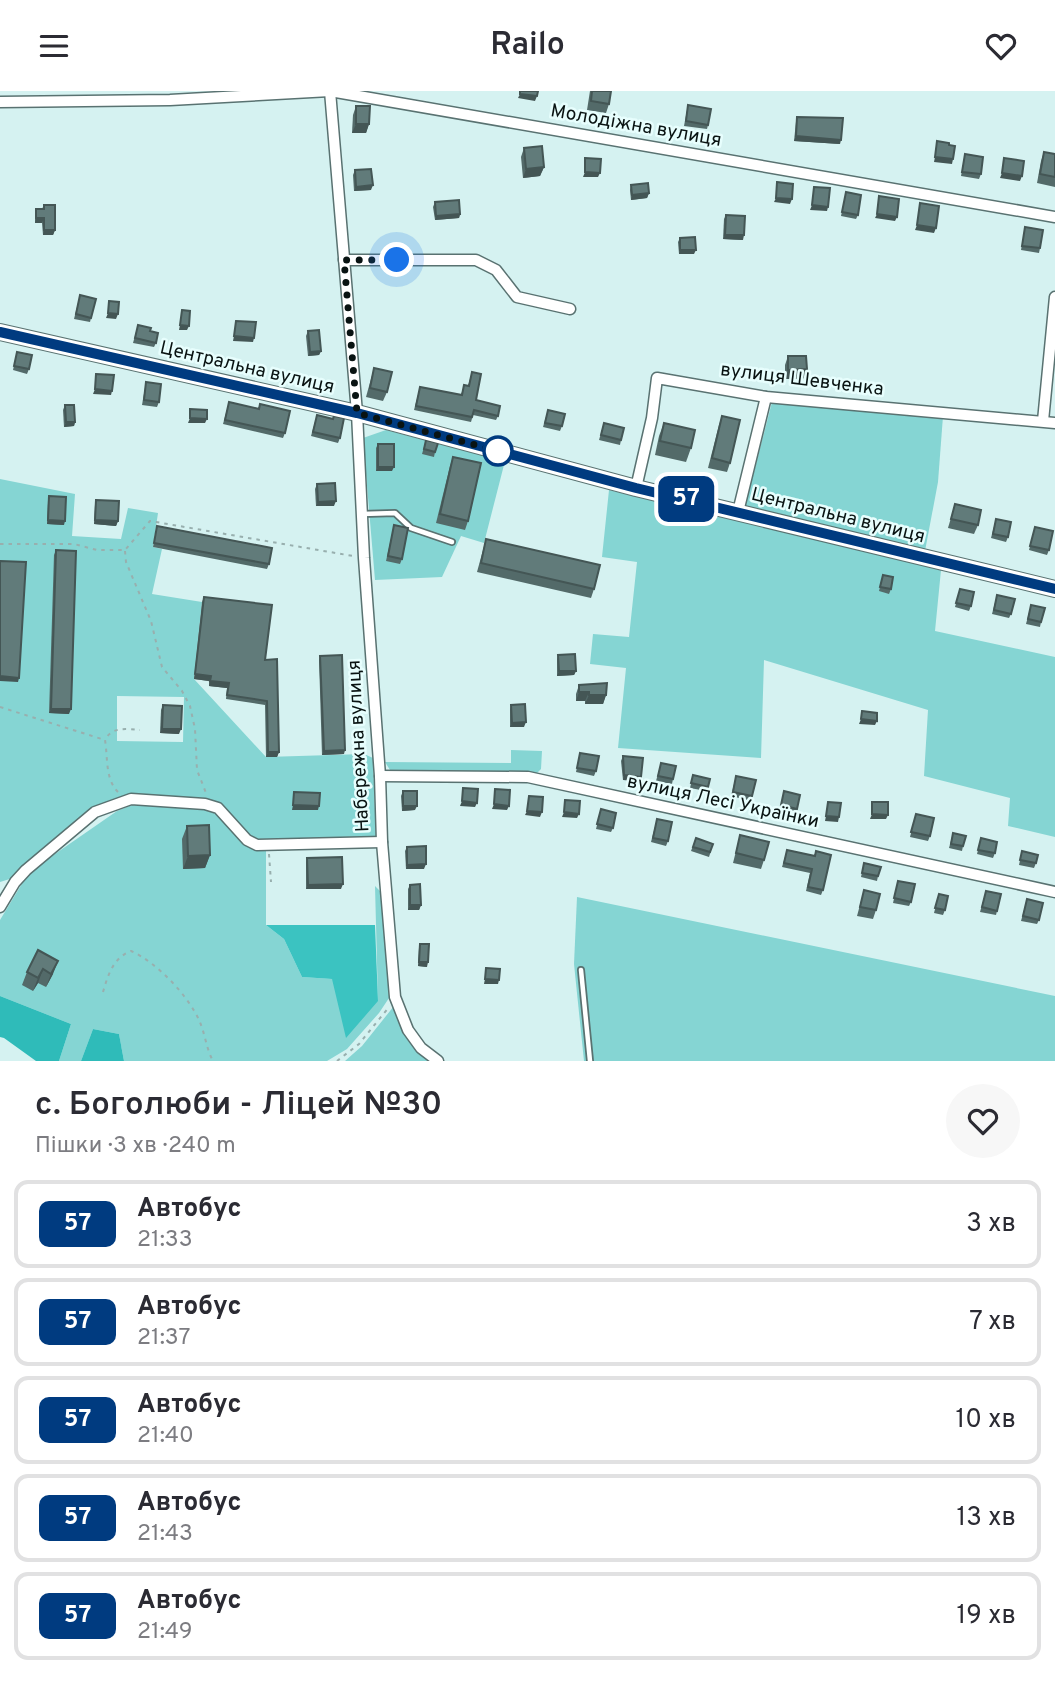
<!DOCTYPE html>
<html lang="uk">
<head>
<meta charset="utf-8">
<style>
	body { margin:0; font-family:Overpass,sans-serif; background:#f7f7f7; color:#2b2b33; height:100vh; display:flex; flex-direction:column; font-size:26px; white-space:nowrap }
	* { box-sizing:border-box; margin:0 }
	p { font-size:23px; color:#7c7c81 }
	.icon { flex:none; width:38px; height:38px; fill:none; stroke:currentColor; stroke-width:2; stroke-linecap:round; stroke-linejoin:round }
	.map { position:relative; height:970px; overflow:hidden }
	.sheet { display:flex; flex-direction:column; background:#fff; flex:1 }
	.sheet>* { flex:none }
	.badge { padding:0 14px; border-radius:10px; font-size:24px; line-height:46px }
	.you { position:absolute; width:35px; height:35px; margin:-18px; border:5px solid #fff; border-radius:50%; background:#1a73e8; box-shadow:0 0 0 10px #1a73e833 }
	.map>.badge { position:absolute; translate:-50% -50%; box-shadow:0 0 0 4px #fff }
	.round { display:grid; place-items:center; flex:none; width:74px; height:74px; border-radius:37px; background:#f7f7f7 }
	.summary { display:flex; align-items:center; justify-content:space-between; height:119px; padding:0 35px }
	h1 { font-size:33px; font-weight:600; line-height:52px }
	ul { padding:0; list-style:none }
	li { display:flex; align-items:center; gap:21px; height:88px; margin:0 14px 10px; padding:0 21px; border:4px solid #e1e1e2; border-radius:14px }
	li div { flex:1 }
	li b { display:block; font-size:26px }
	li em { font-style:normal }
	li .badge { min-width:77px; font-weight:700; text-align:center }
	header { display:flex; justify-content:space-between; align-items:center; height:91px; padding:0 35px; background:#fff; font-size:32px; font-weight:600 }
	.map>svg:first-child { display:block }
</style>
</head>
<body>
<header><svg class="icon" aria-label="menu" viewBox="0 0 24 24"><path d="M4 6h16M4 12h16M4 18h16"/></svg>Railo<svg class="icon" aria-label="heart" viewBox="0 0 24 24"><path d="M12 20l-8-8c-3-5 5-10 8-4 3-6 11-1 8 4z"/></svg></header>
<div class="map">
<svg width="1055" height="970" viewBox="0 0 1055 970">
	<rect width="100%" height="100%" fill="#d5f2f1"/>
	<g fill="#85d5d3" fill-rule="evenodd">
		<polygon points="772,311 943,325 938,391 925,460 745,416"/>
		<polygon points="386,339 505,370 484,452 461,445 442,486 375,489 363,347"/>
		<path d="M0 388 75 403 72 445 121 448 128 417 158 422 153 456 162 458 152 503 202 511 194 588 266 666 364 663 373 667 376 747 258 750 249 746 221 714 131 704 93 718 13 787 0 791ZM117 605 184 606 183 651 117 650Z"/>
		<polygon points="609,399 941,479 935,540 1055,566 1055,746 1008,735 1010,707 924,685 928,619 764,569 761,667 618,657 626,577 590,573 593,543 629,546 637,471 602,466"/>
		<polygon points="511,659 542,660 541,678 537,682 390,679 385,671 511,672"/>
		<path d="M132 714C151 715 199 714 214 722 236 733 232 753 266 759V834L284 848 302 886 332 888 378 910 375 795 382 802 391 904 379 922 347 958 327 970H124L119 943 93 938 81 970H59L71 933 0 905V829L29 781 117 720Z"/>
		<polygon points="577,806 1055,905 1055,970 584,970 574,873"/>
		<polygon points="394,915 432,970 345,970 362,955"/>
	</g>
	<polygon fill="#3bc3c1" points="266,834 375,834 378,910 346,947 332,888 302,886 284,848"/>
	<g fill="#2fbbb9">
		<polygon points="0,905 71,933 59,970 36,970 4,947 0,946"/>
		<polygon points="93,938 119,943 124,970 81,970"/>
	</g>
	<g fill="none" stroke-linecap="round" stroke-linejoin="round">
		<defs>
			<g id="lane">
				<polyline points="362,423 395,422 411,437 452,451"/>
				<polyline points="581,879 590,970"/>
			</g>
			<g id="street">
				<polyline points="330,0 357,322 364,467 380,685 382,751 395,906 408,939 421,957 438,970"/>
				<polyline points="0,11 170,9 330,0 1055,126"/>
				<polyline points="344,169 476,169 496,179 517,206 570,218"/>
				<polyline points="1043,330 1055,206"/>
				<polyline points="636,397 652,327 657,287 766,306 1055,332"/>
				<polyline points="738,421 766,306"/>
				<polyline points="380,685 528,686 1055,801"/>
				<polyline points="0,816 15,791 26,779 95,721 131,708 205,713 218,717 247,749 257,754 382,751"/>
			</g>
			<polyline id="secondary" points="0,241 357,322 636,397 1055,498"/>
		</defs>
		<use href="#lane" stroke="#597271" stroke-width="8"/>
		<use href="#street" stroke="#597271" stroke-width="13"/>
		<use href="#secondary" stroke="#597271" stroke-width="18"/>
		<g stroke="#98afae" stroke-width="2" stroke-dasharray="3.5 5" stroke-linecap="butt">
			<polyline points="0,453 74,453 97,459 125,459 150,430 353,465"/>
			<polyline points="125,460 126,471 151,530 162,576 182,600 190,615 195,638 197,679 206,702"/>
			<polyline points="0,616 105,649"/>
			<path d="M118 701C105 688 108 667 105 649 112 635 127 638 140 639"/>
			<polyline points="269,763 271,791"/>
			<path d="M103 901C108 884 113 867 131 860 156 871 187 903 199 929 205 942 206 957 213 970"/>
			<polyline points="337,970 359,953 389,916"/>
		</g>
		<use href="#lane" stroke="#fff" stroke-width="4.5"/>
		<use href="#street" stroke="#fff" stroke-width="10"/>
		<use href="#secondary" stroke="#fff" stroke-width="14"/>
	</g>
	<g fill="#536a69">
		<polygon points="590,0 611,0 609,13 606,22 587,19"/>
		<polygon points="688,14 708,34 707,38 684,35"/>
		<polygon points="356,15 369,33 366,42 352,42 353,24"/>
		<polygon points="797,26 840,53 794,50 796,31"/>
		<polygon points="524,57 544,76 540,85 523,87 521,66"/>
		<polygon points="1044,61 1055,63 1055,96 1037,92 1041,70"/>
		<polygon points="965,63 981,83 979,88 961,85"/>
		<polygon points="355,79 371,99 354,100 353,84"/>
		<polygon points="631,94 649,102 647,107 631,109 630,99"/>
		<polygon points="846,101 858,124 856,128 841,125"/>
		<polygon points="435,111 460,123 459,127 435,129 433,116"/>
		<polygon points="44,114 55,139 53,144 43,144 42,132 35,132 35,123 36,118 42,118"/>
		<polygon points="726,124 743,149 723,148 724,128"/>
		<polygon points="1025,136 1040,157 1039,162 1021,159"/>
		<polygon points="680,147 694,163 679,163 678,151"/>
		<polygon points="80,204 91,227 90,231 74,228"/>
		<polygon points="138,234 150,240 156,252 154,256 133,252"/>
		<polygon points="308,240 321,260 319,264 308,265 306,245"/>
		<polygon points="17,261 29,278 27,283 13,279"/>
		<polygon points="788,265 807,278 803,288 785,288 785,274"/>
		<polygon points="374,277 387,301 383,310 366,306"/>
		<polygon points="472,281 476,309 498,325 496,329 473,324 471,331 414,319 420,296 461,304 464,294 468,295"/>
		<polygon points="146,291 159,311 157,316 142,314"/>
		<polygon points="229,311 285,342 283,347 223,333"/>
		<polygon points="65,314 75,331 74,335 64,336 63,319"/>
		<polygon points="548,319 562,335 560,340 543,336"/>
		<polygon points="317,324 340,347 338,352 311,345"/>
		<polygon points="722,325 730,372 727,381 708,377 719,334"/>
		<polygon points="604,332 621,349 620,354 599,349"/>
		<polygon points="664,332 691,357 686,371 655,364 659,345"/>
		<polygon points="426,349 435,361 434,366 422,363"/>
		<polygon points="378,353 392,380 376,380 376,357"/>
		<polygon points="453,366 468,430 465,439 436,432 450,375"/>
		<polygon points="317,393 334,415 316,415 315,398"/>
		<polygon points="49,405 64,434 47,433 48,410"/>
		<polygon points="96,409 118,430 116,435 94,433 95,414"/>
		<polygon points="955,413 978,434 974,443 948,437"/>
		<polygon points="996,428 1008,446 1006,451 991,447"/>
		<polygon points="394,434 402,468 400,473 386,470"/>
		<polygon points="157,435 269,473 267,478 153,456"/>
		<polygon points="1035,436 1049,459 1047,464 1029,459"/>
		<polygon points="486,448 594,498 591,507 477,481"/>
		<polygon points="56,459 69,623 49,622 54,464"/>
		<polygon points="883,484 891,498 889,503 879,500"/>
		<polygon points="960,498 971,515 969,520 955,516"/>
		<polygon points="997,504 1011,523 1009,527 992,523"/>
		<polygon points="204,506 265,569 279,661 277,666 266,666 265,614 226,608 227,597 209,595 209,590 194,588 202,511"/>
		<polygon points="1031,514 1041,531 1040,536 1026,533"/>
		<polygon points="558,564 576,580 574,584 557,585 557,568"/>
		<polygon points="320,565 344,663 322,664 319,569"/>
		<polygon points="579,594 606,604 603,613 585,613 585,610 576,610 576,603"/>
		<polygon points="163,614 179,643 160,642 161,619"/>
		<polygon points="511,614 524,636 510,636 510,618"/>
		<polygon points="580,662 596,680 594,685 576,681"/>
		<polygon points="623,665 640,690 623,689 621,670"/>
		<polygon points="661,672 673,688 672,693 656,690"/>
		<polygon points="693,684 708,696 706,700 690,697"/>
		<polygon points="736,685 752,705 751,710 731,705"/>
		<polygon points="403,700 415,719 402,720 401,705"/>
		<polygon points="784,700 797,718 795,722 780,719"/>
		<polygon points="601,718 613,737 611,741 596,738"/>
		<polygon points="916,723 930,745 928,750 910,746"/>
		<polygon points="657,728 668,750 666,755 651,751"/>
		<polygon points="187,735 210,764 205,777 183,778 182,748"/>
		<polygon points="953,742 963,755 962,760 949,757"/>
		<polygon points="740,744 764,769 761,778 733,772"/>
		<polygon points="696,747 713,753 709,766 691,760"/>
		<polygon points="981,747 995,762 993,767 977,763"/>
		<polygon points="407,756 424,778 406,778 405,760"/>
		<polygon points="787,759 814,765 823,799 821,804 806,800 810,782 782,776"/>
		<polygon points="1022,760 1036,772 1034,777 1019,774"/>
		<polygon points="307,767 341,798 306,798 306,771"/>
		<polygon points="864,772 878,785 877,790 861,786"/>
		<polygon points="898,790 911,811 909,815 893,812"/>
		<polygon points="410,794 421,814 419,819 408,819 408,798"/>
		<polygon points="864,799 876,819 873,828 857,825"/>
		<polygon points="986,800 997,820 996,824 980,821"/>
		<polygon points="939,803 945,819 943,824 934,822"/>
		<polygon points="1027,808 1039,829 1037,833 1021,830"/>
		<polygon points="420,853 427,876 418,875 419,857"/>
		<polygon points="38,859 53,883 46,896 38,892 33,900 22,894 27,881"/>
	</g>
	<g fill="#445655">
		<polygon points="520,3 537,5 535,10 518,7"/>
		<polygon points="356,33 369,33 366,42 352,42"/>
		<polygon points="796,45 841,49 840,53 794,50"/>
		<polygon points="935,66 953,68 952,73 934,71"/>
		<polygon points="544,76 540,85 523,87 526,78"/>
		<polygon points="585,81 600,82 598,86 583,86"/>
		<polygon points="1002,82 1022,85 1020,90 1000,87"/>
		<polygon points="373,94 371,99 354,100 356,96"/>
		<polygon points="649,102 647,107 631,109 632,104"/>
		<polygon points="776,107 792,108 790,113 774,111"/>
		<polygon points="812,114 828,116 827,120 810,119"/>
		<polygon points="460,123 459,127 435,129 436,125"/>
		<polygon points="877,123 897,126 895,130 875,127"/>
		<polygon points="36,127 44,127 42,132 35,132"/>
		<polygon points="917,134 936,137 934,142 915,139"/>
		<polygon points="44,139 55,139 53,144 43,144"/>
		<polygon points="725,144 744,144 743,149 723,148"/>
		<polygon points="680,159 696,159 694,163 679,163"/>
		<polygon points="108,222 118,223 116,228 106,227"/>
		<polygon points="180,234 189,235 187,239 179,239"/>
		<polygon points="234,245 254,247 253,251 233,250"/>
		<polygon points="321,260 319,264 308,265 310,261"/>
		<polygon points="807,278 803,288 785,288 788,279"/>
		<polygon points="95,298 112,300 111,304 93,303"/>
		<polygon points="190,327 207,328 205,332 188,332"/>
		<polygon points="66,331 75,331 74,335 64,336"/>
		<polygon points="378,376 394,376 392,380 376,380"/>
		<polygon points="336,410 334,415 316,415 318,411"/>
		<polygon points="48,429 65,430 64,434 47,433"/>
		<polygon points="95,429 118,430 116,435 94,433"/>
		<polygon points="559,580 576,580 574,584 557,585"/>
		<polygon points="195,583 211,585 209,590 194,588"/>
		<polygon points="0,585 19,587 18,591 0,590"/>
		<polygon points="210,590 229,592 227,597 209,595"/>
		<polygon points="579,601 589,601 585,610 576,610"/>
		<polygon points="589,604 606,604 603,613 585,613"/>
		<polygon points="51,618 71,618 69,623 49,622"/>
		<polygon points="861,628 877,630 875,634 859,633"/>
		<polygon points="526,631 524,636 510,636 512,632"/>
		<polygon points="162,638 181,638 179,643 160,642"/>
		<polygon points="345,659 344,663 322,664 324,660"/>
		<polygon points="268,661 279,661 277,666 266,666"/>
		<polygon points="624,684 641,686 640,690 623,689"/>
		<polygon points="462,710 477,712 475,716 460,715"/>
		<polygon points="494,713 509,715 507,719 492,718"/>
		<polygon points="293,714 319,715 318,719 292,719"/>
		<polygon points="403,715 417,715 415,719 402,720"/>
		<polygon points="527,720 542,721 540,726 525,724"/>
		<polygon points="564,721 579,723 577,727 562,726"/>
		<polygon points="872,723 888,724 886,728 870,728"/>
		<polygon points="826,725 839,726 838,731 825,730"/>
		<polygon points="210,764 205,777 183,778 188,765"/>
		<polygon points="426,773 424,778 406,778 407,774"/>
		<polygon points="343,793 341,798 306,798 308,794"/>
		<polygon points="410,814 421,814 419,819 408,819"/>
		<polygon points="58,870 53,883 46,896 51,883"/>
		<polygon points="419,871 428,871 427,876 418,875"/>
		<polygon points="43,878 38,892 33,900 38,887"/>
		<polygon points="485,888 499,889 498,893 484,893"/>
	</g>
	<g fill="#617b7a" stroke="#445655" stroke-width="2">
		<polygon points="520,0 538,0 537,5 520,3"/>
		<polygon points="592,0 611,0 609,13 591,10"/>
		<polygon points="688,14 711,18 708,34 686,30"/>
		<polygon points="356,15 370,15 369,33 356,33"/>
		<polygon points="797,26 843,27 841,49 796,45"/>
		<polygon points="937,50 949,52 949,54 955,55 953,68 935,66"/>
		<polygon points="542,55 544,76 526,78 524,57"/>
		<polygon points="1044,61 1055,63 1055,86 1040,83"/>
		<polygon points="965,63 983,66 981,83 962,81"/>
		<polygon points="585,67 601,68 600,82 585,81"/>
		<polygon points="1004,67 1024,70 1022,85 1002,82"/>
		<polygon points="371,78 373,94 356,96 355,79"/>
		<polygon points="777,91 793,93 792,108 776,107"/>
		<polygon points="648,92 649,102 632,104 631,94"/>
		<polygon points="814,96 830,97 828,116 812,114"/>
		<polygon points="846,101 861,104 858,124 842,121"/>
		<polygon points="879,105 899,108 897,126 877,123"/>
		<polygon points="459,109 460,123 436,125 435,111"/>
		<polygon points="920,112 939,115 936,137 917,134"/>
		<polygon points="44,114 55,114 55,139 44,139 44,127 36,127 36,118 44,118"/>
		<polygon points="726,124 745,125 744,144 725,144"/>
		<polygon points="1025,136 1043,139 1040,157 1022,155"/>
		<polygon points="695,146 696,159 680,159 680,147"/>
		<polygon points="80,204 96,208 91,227 76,223"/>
		<polygon points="109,210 119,211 118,223 108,222"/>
		<polygon points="182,219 190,220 189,235 180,234"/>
		<polygon points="236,230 256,231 254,247 234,245"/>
		<polygon points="138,234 151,237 150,240 158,242 156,252 135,247"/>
		<polygon points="319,239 321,260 310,261 308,240"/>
		<polygon points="17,261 32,264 29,278 14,275"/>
		<polygon points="788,265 806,265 807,278 788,279"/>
		<polygon points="374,277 392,281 387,301 370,297"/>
		<polygon points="472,281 481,283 476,309 500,315 498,325 474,319 472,326 416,315 420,296 462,304 464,294 469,295"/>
		<polygon points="96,283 114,284 112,300 95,298"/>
		<polygon points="146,291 161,293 159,311 144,309"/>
		<polygon points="229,311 259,318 260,313 290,320 285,342 225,329"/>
		<polygon points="65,314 74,314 75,331 66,331"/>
		<polygon points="190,318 207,319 207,328 190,327"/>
		<polygon points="548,319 565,323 562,335 545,332"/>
		<polygon points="317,324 333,328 334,325 344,327 340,347 313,341"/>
		<polygon points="722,325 740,329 730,372 712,367"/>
		<polygon points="604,332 624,337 621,349 601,344"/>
		<polygon points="664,332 695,339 691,357 660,350"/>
		<polygon points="426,349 438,352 435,361 424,358"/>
		<rect x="378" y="353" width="16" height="23"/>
		<polygon points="453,366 481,372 468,430 440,423"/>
		<polygon points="335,392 336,410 318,411 317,393"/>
		<polygon points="49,405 66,406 65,430 48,429"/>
		<polygon points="96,409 119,410 118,430 95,429"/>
		<polygon points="955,413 981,419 978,434 951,428"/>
		<polygon points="996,428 1011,431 1008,446 993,443"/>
		<polygon points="394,434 408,437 402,468 388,465"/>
		<polygon points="157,435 272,457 269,473 154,452"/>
		<polygon points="1035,436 1053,440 1049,459 1030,455"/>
		<polygon points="486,448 600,474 594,498 481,472"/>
		<polygon points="56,459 76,460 71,618 51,618"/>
		<polygon points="0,470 26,471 19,587 0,585"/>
		<polygon points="883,484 893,486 891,498 880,496"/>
		<polygon points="960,498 974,501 971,515 956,512"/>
		<polygon points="997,504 1015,508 1011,523 994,519"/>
		<polygon points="204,506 272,514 265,569 277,568 279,661 268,661 267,610 227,604 229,592 210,590 211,585 195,583"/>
		<polygon points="1031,514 1045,517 1041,531 1028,528"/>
		<polygon points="575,563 576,580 559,580 558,564"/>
		<polygon points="342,564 345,659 324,660 320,565"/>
		<polygon points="607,592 606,604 589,604 589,601 579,601 579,594"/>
		<polygon points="525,613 526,631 512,632 511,614"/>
		<polygon points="163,614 182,615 181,638 162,638"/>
		<polygon points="862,620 877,622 877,630 861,628"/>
		<polygon points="580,662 599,665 596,680 577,677"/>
		<polygon points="623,665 643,667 641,686 624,684"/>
		<polygon points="661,672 676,675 673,688 658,685"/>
		<polygon points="693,684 710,688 708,696 691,692"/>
		<polygon points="736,685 756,689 752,705 733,701"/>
		<polygon points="463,697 478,698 477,712 462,710"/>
		<polygon points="495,698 510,699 509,715 494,713"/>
		<rect x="403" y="700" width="14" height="15"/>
		<polygon points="784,700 800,704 797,718 781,714"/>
		<polygon points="294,701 320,702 319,715 293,714"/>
		<polygon points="529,705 543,706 542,721 527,720"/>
		<polygon points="565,709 580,710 579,723 564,721"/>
		<polygon points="828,711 841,712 839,726 826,725"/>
		<polygon points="872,711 888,711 888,724 872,723"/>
		<polygon points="601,718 616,722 613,737 597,733"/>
		<polygon points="916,723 934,727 930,745 911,741"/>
		<polygon points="657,728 672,731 668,750 653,747"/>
		<polygon points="209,734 210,764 188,765 187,735"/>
		<polygon points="953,742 966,745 963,755 951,753"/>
		<polygon points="740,744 769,751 764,769 736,762"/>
		<polygon points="696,747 713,753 710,761 693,756"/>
		<polygon points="981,747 997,751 995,762 978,759"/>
		<polygon points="426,755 426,773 407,774 407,756"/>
		<polygon points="787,759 815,765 816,760 831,764 823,799 808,796 812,778 784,772"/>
		<polygon points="1022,760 1038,764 1036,772 1020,769"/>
		<polygon points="342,766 343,793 308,794 307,767"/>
		<polygon points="864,772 881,776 878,785 862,782"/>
		<polygon points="898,790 915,793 911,811 894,807"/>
		<polygon points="420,793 421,814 410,814 410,794"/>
		<polygon points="864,799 880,803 876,819 860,816"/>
		<polygon points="986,800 1001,803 997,820 982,816"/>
		<polygon points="939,803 948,805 945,819 935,817"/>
		<polygon points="1027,808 1043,812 1039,829 1023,825"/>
		<polygon points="420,853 429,853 428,871 419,871"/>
		<polygon points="38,859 58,870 51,883 43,878 38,887 27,881"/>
		<polygon points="486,877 500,878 499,889 485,888"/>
	</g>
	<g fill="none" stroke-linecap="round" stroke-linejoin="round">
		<defs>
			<polyline id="line" points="0,241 357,322 636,397 1055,498"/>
		</defs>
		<use href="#line" stroke="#fff" stroke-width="16"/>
		<use href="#line" stroke="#003b80" stroke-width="10"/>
		<polyline stroke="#091312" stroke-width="7" stroke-dasharray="0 12.6" points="397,169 344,169 357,322 498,360"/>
	</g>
	<circle fill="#fff" stroke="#003b80" stroke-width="3.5" cx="498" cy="360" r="14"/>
	<g text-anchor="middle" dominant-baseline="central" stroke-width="5" stroke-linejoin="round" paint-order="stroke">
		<g font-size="19" fill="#091312" stroke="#e7fefd">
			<text transform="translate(636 35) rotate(10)">Молодіжна вулиця</text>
			<text transform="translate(247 277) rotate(13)">Центральна вулиця</text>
			<text transform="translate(802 289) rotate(7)">вулиця Шевченка</text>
			<text transform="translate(838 425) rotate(14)">Центральна вулиця</text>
			<text transform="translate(359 655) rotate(-93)">Набережна вулиця</text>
			<text transform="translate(723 711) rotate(12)">вулиця Лесі Українки</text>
		</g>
	</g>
</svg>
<div class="you" style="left:397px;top:169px"></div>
<b class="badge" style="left:686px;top:408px;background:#003b80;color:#fff">57</b>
</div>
<section class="sheet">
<div class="summary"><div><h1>с. Боголюби - Ліцей №30</h1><p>Пішки · 3 хв · 240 m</p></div><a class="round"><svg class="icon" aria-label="heart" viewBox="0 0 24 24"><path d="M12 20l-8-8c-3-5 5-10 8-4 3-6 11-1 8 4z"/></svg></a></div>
<ul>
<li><span class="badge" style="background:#003b80;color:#fff">57</span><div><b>Автобус</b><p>21:33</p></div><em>3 хв</em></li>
<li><span class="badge" style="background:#003b80;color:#fff">57</span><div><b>Автобус</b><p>21:37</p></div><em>7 хв</em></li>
<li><span class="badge" style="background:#003b80;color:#fff">57</span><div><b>Автобус</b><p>21:40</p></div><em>10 хв</em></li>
<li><span class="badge" style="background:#003b80;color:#fff">57</span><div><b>Автобус</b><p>21:43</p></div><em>13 хв</em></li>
<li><span class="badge" style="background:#003b80;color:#fff">57</span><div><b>Автобус</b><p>21:49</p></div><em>19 хв</em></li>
</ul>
</section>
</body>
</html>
